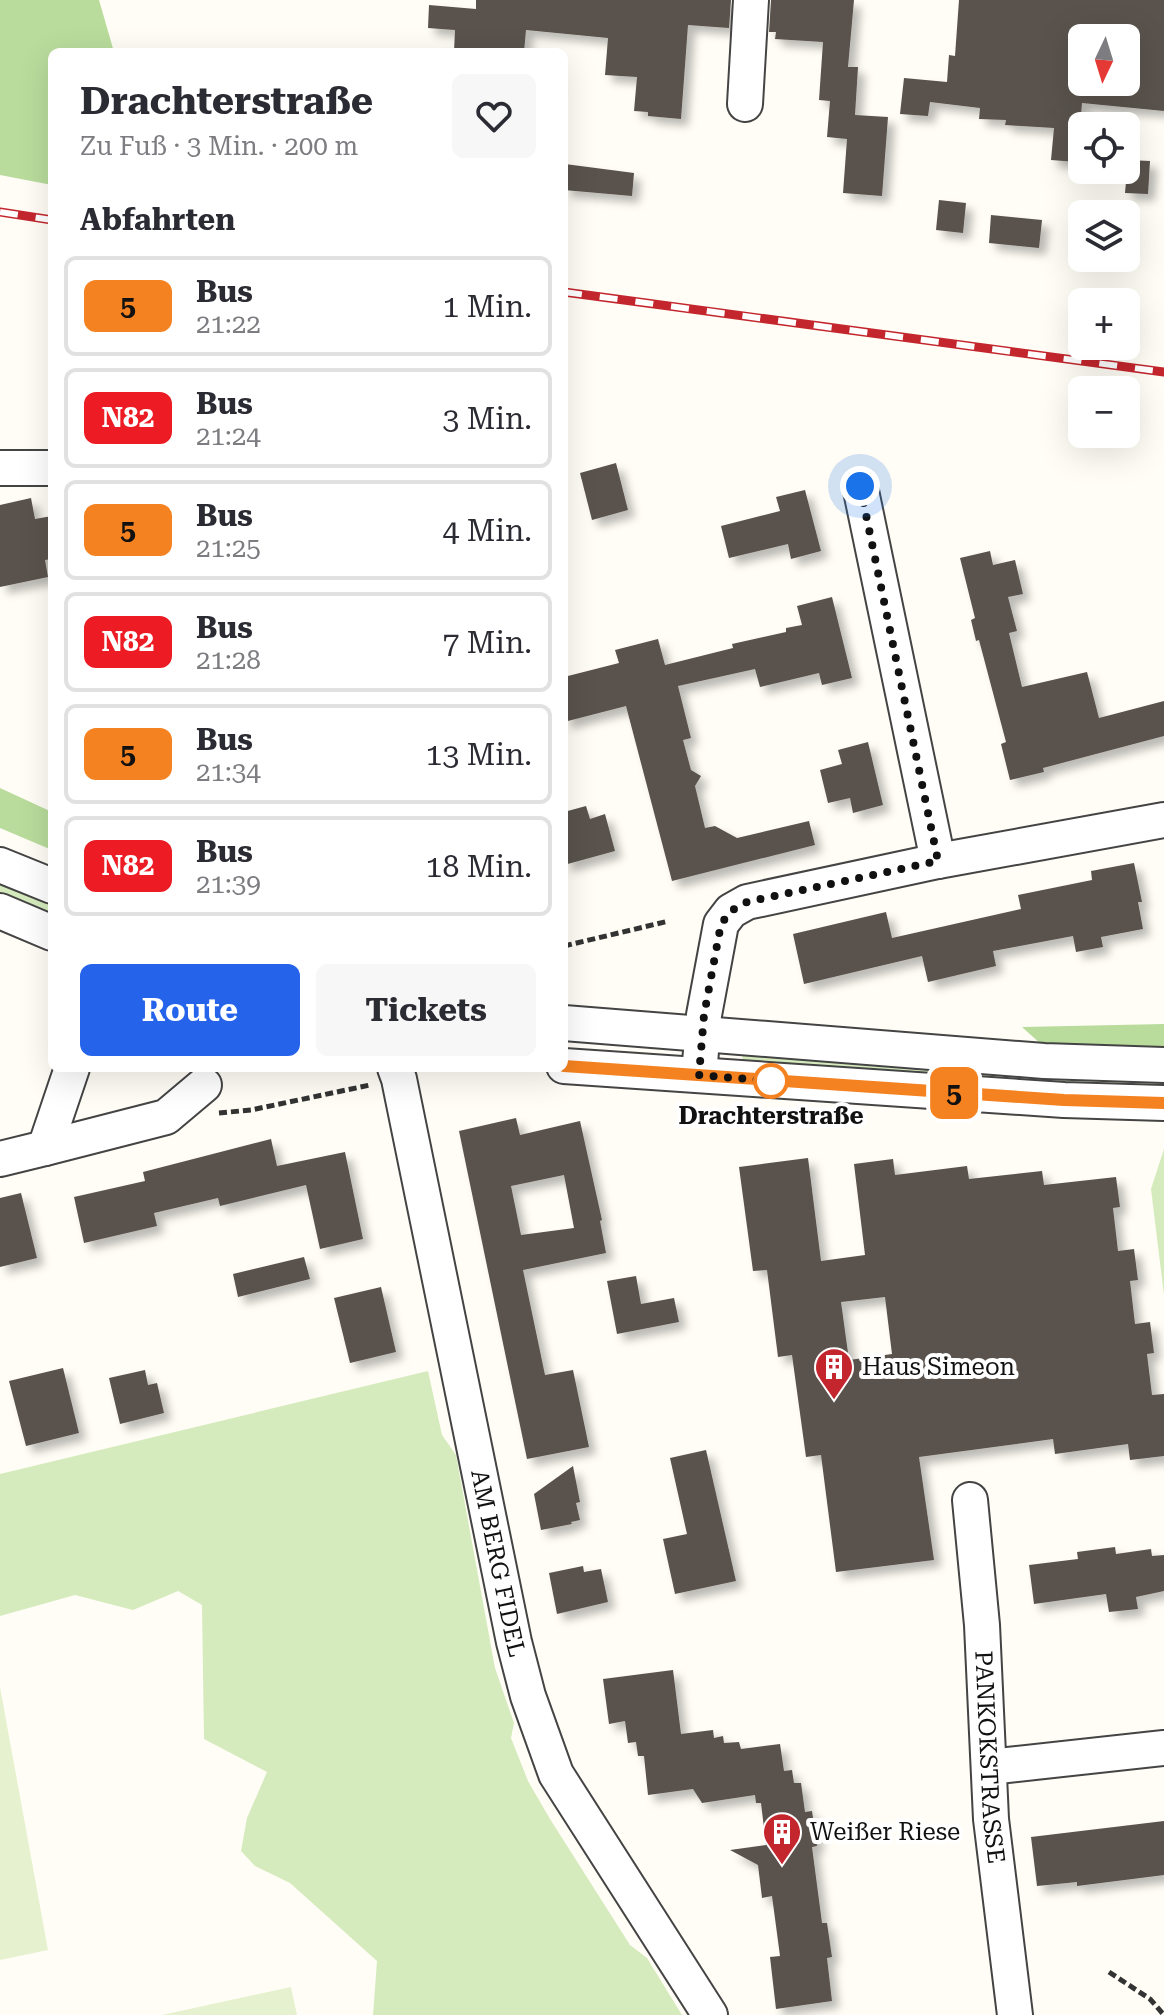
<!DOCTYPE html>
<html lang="de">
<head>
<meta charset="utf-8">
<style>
	body { margin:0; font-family:"Roboto Serif",serif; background:#f7f7f7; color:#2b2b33; height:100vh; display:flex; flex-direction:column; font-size:30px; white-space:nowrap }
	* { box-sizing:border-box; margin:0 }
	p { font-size:26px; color:#7c7c81 }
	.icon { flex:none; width:44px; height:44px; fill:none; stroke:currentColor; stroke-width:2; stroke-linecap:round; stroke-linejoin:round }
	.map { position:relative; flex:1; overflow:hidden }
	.sheet { position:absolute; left:48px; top:48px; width:520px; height:1024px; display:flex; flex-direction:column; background:#fff; border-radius:12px; box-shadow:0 8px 32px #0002 }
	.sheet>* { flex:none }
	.badge { padding:0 16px; border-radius:12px; font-size:28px; line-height:52px }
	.needle { width:52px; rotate:184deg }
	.controls { position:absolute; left:1068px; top:24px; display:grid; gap:16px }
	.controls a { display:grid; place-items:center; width:72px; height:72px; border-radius:12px; background:#fff; box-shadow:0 8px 32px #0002; font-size:40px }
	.you { position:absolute; width:40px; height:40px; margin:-20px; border:6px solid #fff; border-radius:50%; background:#1a73e8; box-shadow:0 0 0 12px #1a73e833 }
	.map>.badge { position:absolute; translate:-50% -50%; box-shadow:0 0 0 4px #fff }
	h2 { padding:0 32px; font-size:30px; line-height:72px }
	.round { display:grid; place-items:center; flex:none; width:84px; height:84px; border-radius:12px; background:#f7f7f7 }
	.head { display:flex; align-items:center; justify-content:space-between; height:136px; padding:0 32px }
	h1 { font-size:38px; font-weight:700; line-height:60px }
	.button { display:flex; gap:16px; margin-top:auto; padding:16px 32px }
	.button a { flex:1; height:92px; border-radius:12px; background:#2563eb; color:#fff; font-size:32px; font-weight:700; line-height:92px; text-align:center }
	.button a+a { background:#f7f7f7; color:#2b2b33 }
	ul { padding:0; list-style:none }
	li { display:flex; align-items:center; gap:24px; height:100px; margin:0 16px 12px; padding:0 16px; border:4px solid #e1e1e2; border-radius:12px }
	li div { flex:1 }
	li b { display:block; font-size:30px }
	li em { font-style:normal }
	li .badge { min-width:88px; font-weight:700; text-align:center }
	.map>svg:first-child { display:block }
</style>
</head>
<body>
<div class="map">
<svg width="1164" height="2015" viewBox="0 0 1164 2015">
	<defs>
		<filter id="shadow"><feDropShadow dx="7" dy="7" stdDeviation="4" flood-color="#0004"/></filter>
	</defs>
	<rect width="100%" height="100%" fill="#fffdf5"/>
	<g fill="#d5ebbd">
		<polygon points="0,881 52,902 52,917 0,896"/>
		<polygon points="745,1051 1164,1079 1164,1088 1113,1087 745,1063 742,1058"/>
		<polygon points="1164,1149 1164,1295 1151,1189"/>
		<polygon points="428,1371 442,1435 456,1455 495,1668 514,1723 511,1738 528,1781 550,1819 630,1945 647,1958 682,2015 373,2015 377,1961 290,1883 255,1866 241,1851 247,1818 267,1772 204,1739 202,1605 178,1591 133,1610 75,1595 0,1616 0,1474"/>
	</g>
	<g fill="#b9dc9c">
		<polygon points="0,0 99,0 114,52 52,52 52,185 0,175"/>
		<polygon points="0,788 52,812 52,850 0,828"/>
		<polygon points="1164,1024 1164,1049 1042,1045 1022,1027"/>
	</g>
	<g fill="#e6f2cf">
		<polygon points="0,1687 48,1950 0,1960"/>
		<polygon points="291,1987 297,2015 162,2015"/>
	</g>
	<g fill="#5a524d" fill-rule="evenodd" filter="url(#shadow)">
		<polygon points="476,0 731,0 729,28 688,25 681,119 648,116 648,112 634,111 637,77 605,75 608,38 526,30 524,52 454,52 455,30 428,28 429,5 476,9"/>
		<polygon points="771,0 854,0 848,67 858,67 855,115 888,117 882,196 843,193 847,139 827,137 830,101 819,100 823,42 775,39 776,32 769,32"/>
		<path d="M959 0H1164V111L1082 103 1077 162 1051 160 1054 128 1005 125 1006 120 979 119 980 108 930 102 928 116 900 114 904 78 947 82 949 55 955 56ZM1082 38H1126V82H1082Z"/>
		<polygon points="1128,160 1150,161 1148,194 1125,193"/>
		<polygon points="565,164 634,173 632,196 564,190"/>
		<polygon points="939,200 966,203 963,233 936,230"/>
		<polygon points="991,215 1042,220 1039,248 989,243"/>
		<polygon points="616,463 628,510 592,520 580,473"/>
		<polygon points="805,490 821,551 791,559 788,544 729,558 721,526 780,511 776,497"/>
		<polygon points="31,498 35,519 52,516 52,559 45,560 48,577 0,587 0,505"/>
		<polygon points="990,551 993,565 1015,560 1023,594 1008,597 1017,631 1009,633 1022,687 1087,672 1099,718 1164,701 1164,736 1043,768 1044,772 1010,780 1001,744 1006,742 979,640 976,641 971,620 975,618 960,558"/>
		<polygon points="832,597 852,678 822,685 819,673 760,687 755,669 678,686 691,738 683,740 691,770 701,776 695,786 705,828 715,826 737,838 809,821 815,845 672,881 626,706 564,722 564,677 619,663 615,650 658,639 665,665 733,648 732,644 786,632 786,628 802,625 797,606"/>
		<polygon points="868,742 883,805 853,813 850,798 828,803 820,770 842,764 838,750"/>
		<polygon points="586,806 590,819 605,814 615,851 564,865 564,812"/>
		<polygon points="1134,863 1142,902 1138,902 1143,929 1101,937 1103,947 1076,952 1073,936 993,951 996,966 928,982 922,956 804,984 793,934 886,912 892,938 1021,909 1018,895 1092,880 1091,871"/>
		<path d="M516 1118 520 1135 580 1121 602 1220 600 1221 606 1253 523 1270 545 1375 573 1370 589 1447 527 1459 459 1131ZM564 1175 574 1228 521 1235 511 1186Z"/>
		<polygon points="271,1139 277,1166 345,1152 363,1239 320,1249 306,1185 220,1206 218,1198 154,1213 157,1226 84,1243 74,1197 145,1181 143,1172"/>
		<path d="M808 1158 821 1261 865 1255 854 1164 893 1159 895 1175 967 1166 969 1179 1042 1171 1044 1185 1116 1177 1120 1207 1113 1208 1118 1251 1134 1249 1138 1280 1130 1281 1135 1324 1150 1322 1154 1353 1147 1354 1152 1395 1164 1394V1456L1130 1460 1128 1444 1055 1454 1053 1439 919 1457 934 1560 836 1572 821 1455 806 1457 792 1355 778 1357 767 1270 753 1271 739 1167ZM885 1297 892 1354 849 1360 841 1302Z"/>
		<polygon points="21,1193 37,1258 0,1267 0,1198"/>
		<polygon points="304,1257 310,1279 238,1297 233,1274"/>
		<polygon points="636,1276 641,1304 674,1298 679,1322 617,1334 607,1281"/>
		<polygon points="381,1287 396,1352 350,1363 334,1298"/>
		<polygon points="63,1368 79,1433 26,1446 9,1381"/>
		<polygon points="145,1370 148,1385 157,1383 164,1413 120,1424 109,1378"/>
		<polygon points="706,1450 736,1581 675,1594 663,1539 687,1534 670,1458"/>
		<polygon points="573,1466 580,1502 576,1503 580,1520 571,1522 572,1524 541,1530 534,1494"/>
		<polygon points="1115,1547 1116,1554 1151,1549 1152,1556 1164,1555 1164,1591 1136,1597 1138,1609 1109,1612 1106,1594 1034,1604 1029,1565 1078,1559 1077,1552"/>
		<polygon points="583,1566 584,1572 601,1569 608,1602 557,1614 549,1573"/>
		<polygon points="673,1670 681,1734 713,1730 714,1738 723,1736 724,1743 739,1742 741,1749 780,1744 784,1771 792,1770 794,1783 801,1783 805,1812 812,1811 817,1846 812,1847 822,1923 827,1923 832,1957 827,1958 832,2001 776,2009 770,1957 780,1956 772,1896 762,1898 758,1865 730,1850 766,1845 761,1803 756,1803 755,1795 702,1803 693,1789 648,1795 644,1756 638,1756 636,1742 628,1743 625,1721 609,1724 603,1679"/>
		<polygon points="1164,1821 1164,1875 1077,1886 1077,1882 1037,1886 1031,1837"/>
	</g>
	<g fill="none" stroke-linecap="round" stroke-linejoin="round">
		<defs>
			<g id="minor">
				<polyline points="745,104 751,0"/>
				<polyline points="0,468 52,468"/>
				<polyline points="860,486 938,861"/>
				<polyline points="0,865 52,886"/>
				<polyline points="0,911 52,933"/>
				<polyline points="564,1023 1044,1061 1164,1065"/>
				<polyline points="564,1066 1064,1100 1164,1103"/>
				<path id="s1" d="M395 1068 399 1079 514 1642 528 1696 556 1774 710 2015"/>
				<polyline points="699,1075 704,1015 721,924 731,911 747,902 938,861 1164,820"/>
				<polyline points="45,1148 166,1117 204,1085"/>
				<polyline points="0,1159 45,1148 72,1068"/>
				<path id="s2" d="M970 1500 982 1625 991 1819 1015 2015"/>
				<polyline points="989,1767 1164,1748"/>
			</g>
		</defs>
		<use href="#minor" stroke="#444" stroke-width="38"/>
		<g stroke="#333" stroke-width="5" stroke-dasharray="8 4" stroke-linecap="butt">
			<polyline points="564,946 669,921"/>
			<polyline points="219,1113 251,1110 370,1085"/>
			<polyline points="1109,1972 1150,1999 1164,2015"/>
		</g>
		<use href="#minor" stroke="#fff" stroke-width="34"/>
		<defs>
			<g id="rail">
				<polyline points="0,212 52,220"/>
				<polyline points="564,292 1164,372"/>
			</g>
		</defs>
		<use href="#rail" stroke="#c4262e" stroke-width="9"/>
		<use href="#rail" stroke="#fff" stroke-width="6" stroke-dasharray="18" stroke-linecap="butt"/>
	</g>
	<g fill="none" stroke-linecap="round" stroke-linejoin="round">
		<defs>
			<polyline id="line" points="564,1066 1064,1100 1164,1103"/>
		</defs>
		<use href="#line" stroke="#fff" stroke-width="18"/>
		<use href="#line" stroke="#f58220" stroke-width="12"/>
		<polyline stroke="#111" stroke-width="8" stroke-dasharray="0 14.4" points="771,1081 699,1075 704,1015 721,924 731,911 747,902 938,861 860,486"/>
	</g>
	<defs>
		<symbol id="building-pin" viewBox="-11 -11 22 30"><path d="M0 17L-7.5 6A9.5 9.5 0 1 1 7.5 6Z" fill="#c4262e" stroke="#fff"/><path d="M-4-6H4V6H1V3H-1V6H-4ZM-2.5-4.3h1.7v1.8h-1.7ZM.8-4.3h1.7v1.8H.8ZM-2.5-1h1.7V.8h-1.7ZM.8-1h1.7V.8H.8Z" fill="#fff"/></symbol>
	</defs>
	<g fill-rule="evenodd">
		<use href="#building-pin" x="812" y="1345" width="44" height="60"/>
		<use href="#building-pin" x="760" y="1810" width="44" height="60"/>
	</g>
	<circle fill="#fff" stroke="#f58220" stroke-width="4" cx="771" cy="1081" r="16"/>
	<g text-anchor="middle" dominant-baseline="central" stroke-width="8" stroke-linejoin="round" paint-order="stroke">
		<g font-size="24" font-weight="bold" fill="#111" stroke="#fff">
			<text x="771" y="1116">Drachterstraße</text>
		</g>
		<g font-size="24" fill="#111" stroke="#fff" text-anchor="start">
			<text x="862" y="1367">Haus Simeon</text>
			<text x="810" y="1832">Weißer Riese</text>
		</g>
		<g font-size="24" fill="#111" stroke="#fff">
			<text stroke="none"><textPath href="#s1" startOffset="506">AM BERG FIDEL</textPath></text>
			<text stroke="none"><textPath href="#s2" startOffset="258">PANKOKSTRASSE</textPath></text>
		</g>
	</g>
</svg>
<div class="controls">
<a><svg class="needle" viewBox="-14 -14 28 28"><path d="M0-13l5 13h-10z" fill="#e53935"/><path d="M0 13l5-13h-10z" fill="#7c7c81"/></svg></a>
<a><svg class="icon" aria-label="locate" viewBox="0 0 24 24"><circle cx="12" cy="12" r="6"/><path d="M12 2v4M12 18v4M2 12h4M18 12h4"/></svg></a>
<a><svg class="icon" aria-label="layers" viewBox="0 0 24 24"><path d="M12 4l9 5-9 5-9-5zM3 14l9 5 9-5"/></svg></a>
<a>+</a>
<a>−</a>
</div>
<div class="you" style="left:860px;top:486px"></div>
<b class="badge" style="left:954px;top:1093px;background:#f58220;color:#111">5</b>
<section class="sheet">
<div class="head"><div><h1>Drachterstraße</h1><p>Zu Fuß · 3 Min. · 200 m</p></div><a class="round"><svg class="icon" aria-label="heart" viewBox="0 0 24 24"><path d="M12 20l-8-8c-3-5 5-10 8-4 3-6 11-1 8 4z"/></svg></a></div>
<h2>Abfahrten</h2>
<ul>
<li><span class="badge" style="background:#f58220;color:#111">5</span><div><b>Bus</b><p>21:22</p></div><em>1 Min.</em></li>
<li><span class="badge" style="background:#ed1c24;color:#fff">N82</span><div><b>Bus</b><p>21:24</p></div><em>3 Min.</em></li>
<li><span class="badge" style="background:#f58220;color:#111">5</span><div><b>Bus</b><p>21:25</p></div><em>4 Min.</em></li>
<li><span class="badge" style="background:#ed1c24;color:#fff">N82</span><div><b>Bus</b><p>21:28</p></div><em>7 Min.</em></li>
<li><span class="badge" style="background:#f58220;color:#111">5</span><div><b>Bus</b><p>21:34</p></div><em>13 Min.</em></li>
<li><span class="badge" style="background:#ed1c24;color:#fff">N82</span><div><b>Bus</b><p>21:39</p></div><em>18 Min.</em></li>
</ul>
<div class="button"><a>Route</a><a>Tickets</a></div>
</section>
</div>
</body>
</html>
